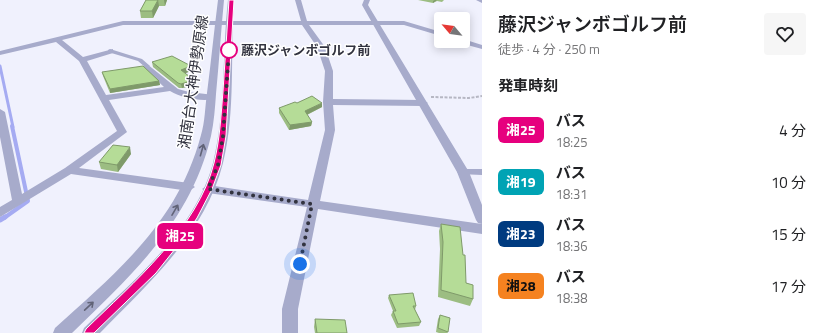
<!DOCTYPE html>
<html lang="ja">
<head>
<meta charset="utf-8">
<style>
	body { margin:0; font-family:"Titillium Web","Noto Sans JP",sans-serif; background:#f6f6f6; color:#202124; height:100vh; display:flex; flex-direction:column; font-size:15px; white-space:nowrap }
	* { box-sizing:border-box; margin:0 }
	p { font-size:13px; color:#757577 }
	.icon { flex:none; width:22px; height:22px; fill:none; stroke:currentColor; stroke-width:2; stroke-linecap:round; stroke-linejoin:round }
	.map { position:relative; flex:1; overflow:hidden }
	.panel { display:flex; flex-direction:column; background:#fff; width:340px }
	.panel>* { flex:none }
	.badge { padding:0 8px; border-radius:6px; font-size:14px; line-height:26px }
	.needle { width:26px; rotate:299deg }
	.controls { position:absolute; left:434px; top:12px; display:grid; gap:8px }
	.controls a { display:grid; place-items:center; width:36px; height:36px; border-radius:4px; background:#fff; box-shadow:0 2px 10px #0003; font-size:20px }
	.you { position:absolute; width:20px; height:20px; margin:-10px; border:3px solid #fff; border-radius:50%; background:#1a73e8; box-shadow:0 0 0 6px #1a73e833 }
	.map>.badge { position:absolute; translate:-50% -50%; box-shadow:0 0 0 2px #fff }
	h2 { padding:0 16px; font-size:15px; line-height:36px }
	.round { display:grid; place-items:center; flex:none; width:42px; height:42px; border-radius:4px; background:#f6f6f6 }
	.summary { display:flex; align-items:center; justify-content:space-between; height:68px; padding:0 16px }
	h1 { font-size:19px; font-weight:600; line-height:30px }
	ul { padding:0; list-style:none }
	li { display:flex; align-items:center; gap:12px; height:52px; padding:0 16px }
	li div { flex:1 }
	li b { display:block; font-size:15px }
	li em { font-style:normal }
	li .badge { min-width:44px; font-weight:700; text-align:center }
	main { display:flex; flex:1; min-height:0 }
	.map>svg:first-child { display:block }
</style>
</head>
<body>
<main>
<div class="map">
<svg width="482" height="333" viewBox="0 0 482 333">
	<rect width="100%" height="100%" fill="#f0f1fd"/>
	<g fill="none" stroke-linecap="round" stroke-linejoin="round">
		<polyline stroke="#a5abf2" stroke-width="3" points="0,66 13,127"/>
		<polyline stroke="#a5abf2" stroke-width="4" points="4,218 28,201 12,126"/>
		<polyline stroke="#a5abf2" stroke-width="5" points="0,220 5,217"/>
		<polyline stroke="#b6b7c3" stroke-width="2" stroke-dasharray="3 1.5" stroke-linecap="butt" points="431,97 469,98 482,96"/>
		<polygon fill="#a7abcb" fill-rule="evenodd" points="110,49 142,59 150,66 145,67 138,61 108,52 108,50"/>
		<g fill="#a7abcb" fill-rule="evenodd">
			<path d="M295 0H301L307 21H404L441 32V36L404 25H309L325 47 333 71V99L423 100 428 103 423 106 333 105 335 130 320 201 482 224V234L318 209 298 309V333H282V309L307 207 208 193 202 189 208 185 308 200 325 130 323 102 325 71 317 47 302 25H123L62 40 83 57 113 49V53L87 61 106 95 164 87 144 68V64H147L178 89 189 92 214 95V99C201 102 182 98 170 91L109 100 127 132 79 168 189 183 195 187 189 191 71 174 0 217V207L12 200 0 137V109L5 112 22 194 65 168 117 131 79 61 56 42 0 55V51L123 21H301Z"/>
			<polygon points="476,0 482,0 482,3"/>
			<polygon points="463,39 482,45 482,49 460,43 459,41 463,41"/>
			<polygon points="463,169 482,169 482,175 459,174 457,172 459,170"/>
		</g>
		<g fill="#a7abcb" fill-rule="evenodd">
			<path d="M218 0H224C221 31 219 62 216 94 215 108 214 122 211 136 191 221 132 275 72 333H53L55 328C118 271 178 222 201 135 205 122 205 107 207 93 211 62 214 31 218 0Z"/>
			<path d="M228 0H234C230 54 236 111 223 163 206 232 148 284 100 333H82L84 328C133 281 195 231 213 163 226 110 222 54 228 0Z"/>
			<polygon points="364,0 370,0 368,5 469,172 482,205 482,224 478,223 476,220 457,172 362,5"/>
		</g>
	</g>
	<g fill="#9cbd82">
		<polygon points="146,0 167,0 165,6 159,6 153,18 141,18 140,11"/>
		<polygon points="418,0 444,0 442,2 437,1 433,3"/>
		<polygon points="152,62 191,66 191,71 185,73 194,85 182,88 179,88 153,67"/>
		<polygon points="102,72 159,81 160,85 110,93 103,76"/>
		<polygon points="322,107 307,115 312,122 311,126 289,130 279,113 279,108"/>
		<polygon points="131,154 118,172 101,169 99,162"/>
		<polygon points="441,224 466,283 473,299 470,306 438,297 440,249 439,231"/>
		<polygon points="389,295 416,306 415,310 421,322 419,326 397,328 391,315 393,311 388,298"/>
		<polygon points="440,315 448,332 447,333 439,333 436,332 438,319"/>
		<polygon points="315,319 347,333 315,333 314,327"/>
	</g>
	<g fill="#7f9a6a">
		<polygon points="158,0 159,6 153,18 152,11"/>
		<polygon points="164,0 167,0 165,6"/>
		<polygon points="435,0 437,0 433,3 433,1"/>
		<polygon points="191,66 191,71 181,75 181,70"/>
		<polygon points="194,80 194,85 182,88 181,84"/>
		<polygon points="159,81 160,85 110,93 110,89"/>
		<polygon points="322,103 322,107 304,116 305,111"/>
		<polygon points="312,122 311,126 289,130 290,125"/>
		<polygon points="130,147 131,154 118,172 117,165"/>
	</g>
	<g fill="#b5dc97" stroke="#7f9a6a">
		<polygon points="146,0 158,0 152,11 140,11"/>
		<polygon points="172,56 191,66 181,70 194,80 181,84 178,83 152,62"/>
		<polygon points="143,66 159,81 110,89 102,72"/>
		<polygon points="312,96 322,103 305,111 312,122 290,125 279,108 295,102 297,103"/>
		<polygon points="113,145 130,147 117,165 99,162"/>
		<polygon points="441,224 460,227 463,255 465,255 466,283 473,285 473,299 441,290 443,242"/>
		<polygon points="413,293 416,306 413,306 421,322 398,324 393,311 396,311 389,295"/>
		<polygon points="440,315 450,318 448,332 438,328"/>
		<polygon points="315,319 345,320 347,333 317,333"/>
	</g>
	<defs><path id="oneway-shaft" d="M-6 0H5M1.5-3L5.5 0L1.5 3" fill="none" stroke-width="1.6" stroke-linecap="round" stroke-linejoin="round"/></defs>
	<g stroke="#616377">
		<use href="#oneway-shaft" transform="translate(202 150) rotate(-74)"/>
		<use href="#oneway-shaft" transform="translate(175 210) rotate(-60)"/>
		<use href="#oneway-shaft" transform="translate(89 306) rotate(-43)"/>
	</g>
	<path fill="#e6007e" stroke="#fff" d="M229 0H234L226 136 221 165 212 189 197 218 179 244 156 273 94 333H84L86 329C132 284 198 228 214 163 220 139 221 115 223 91 225 61 227 30 229 0Z"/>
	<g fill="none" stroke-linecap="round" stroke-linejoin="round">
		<polyline stroke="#32333f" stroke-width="4" stroke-dasharray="0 7.2" points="229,50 223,136 218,165 208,189 312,204 300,264"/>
	</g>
	<circle fill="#fff" stroke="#e6007e" stroke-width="2" cx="229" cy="50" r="8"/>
	<g text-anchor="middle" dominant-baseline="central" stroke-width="3" stroke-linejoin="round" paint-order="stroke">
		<g font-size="13" font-weight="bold" fill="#32333f" stroke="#fff" text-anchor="start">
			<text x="241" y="50">藤沢ジャンボゴルフ前</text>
		</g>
		<g font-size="15" fill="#32333f" stroke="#fff">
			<text transform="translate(193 82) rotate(-82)">湘南台大神伊勢原線</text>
		</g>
	</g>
</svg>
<div class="controls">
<a><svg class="needle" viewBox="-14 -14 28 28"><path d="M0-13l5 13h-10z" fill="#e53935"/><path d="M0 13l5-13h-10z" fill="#757577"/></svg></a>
</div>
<div class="you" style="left:300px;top:264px"></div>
<b class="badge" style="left:180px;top:236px;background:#e6007e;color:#fff">湘25</b>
</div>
<section class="panel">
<div class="summary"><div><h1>藤沢ジャンボゴルフ前</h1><p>徒歩 · 4 分 · 250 m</p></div><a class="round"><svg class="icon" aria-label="heart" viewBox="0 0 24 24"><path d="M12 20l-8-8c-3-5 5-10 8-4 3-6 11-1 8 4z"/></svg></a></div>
<h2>発車時刻</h2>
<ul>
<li><span class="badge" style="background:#e6007e;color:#fff">湘25</span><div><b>バス</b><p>18:25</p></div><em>4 分</em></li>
<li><span class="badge" style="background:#00a3b4;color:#fff">湘19</span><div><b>バス</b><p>18:31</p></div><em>10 分</em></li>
<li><span class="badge" style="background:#003b80;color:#fff">湘23</span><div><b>バス</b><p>18:36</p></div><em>15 分</em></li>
<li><span class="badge" style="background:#f58220;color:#111">湘28</span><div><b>バス</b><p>18:38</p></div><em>17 分</em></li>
</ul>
</section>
</main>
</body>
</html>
